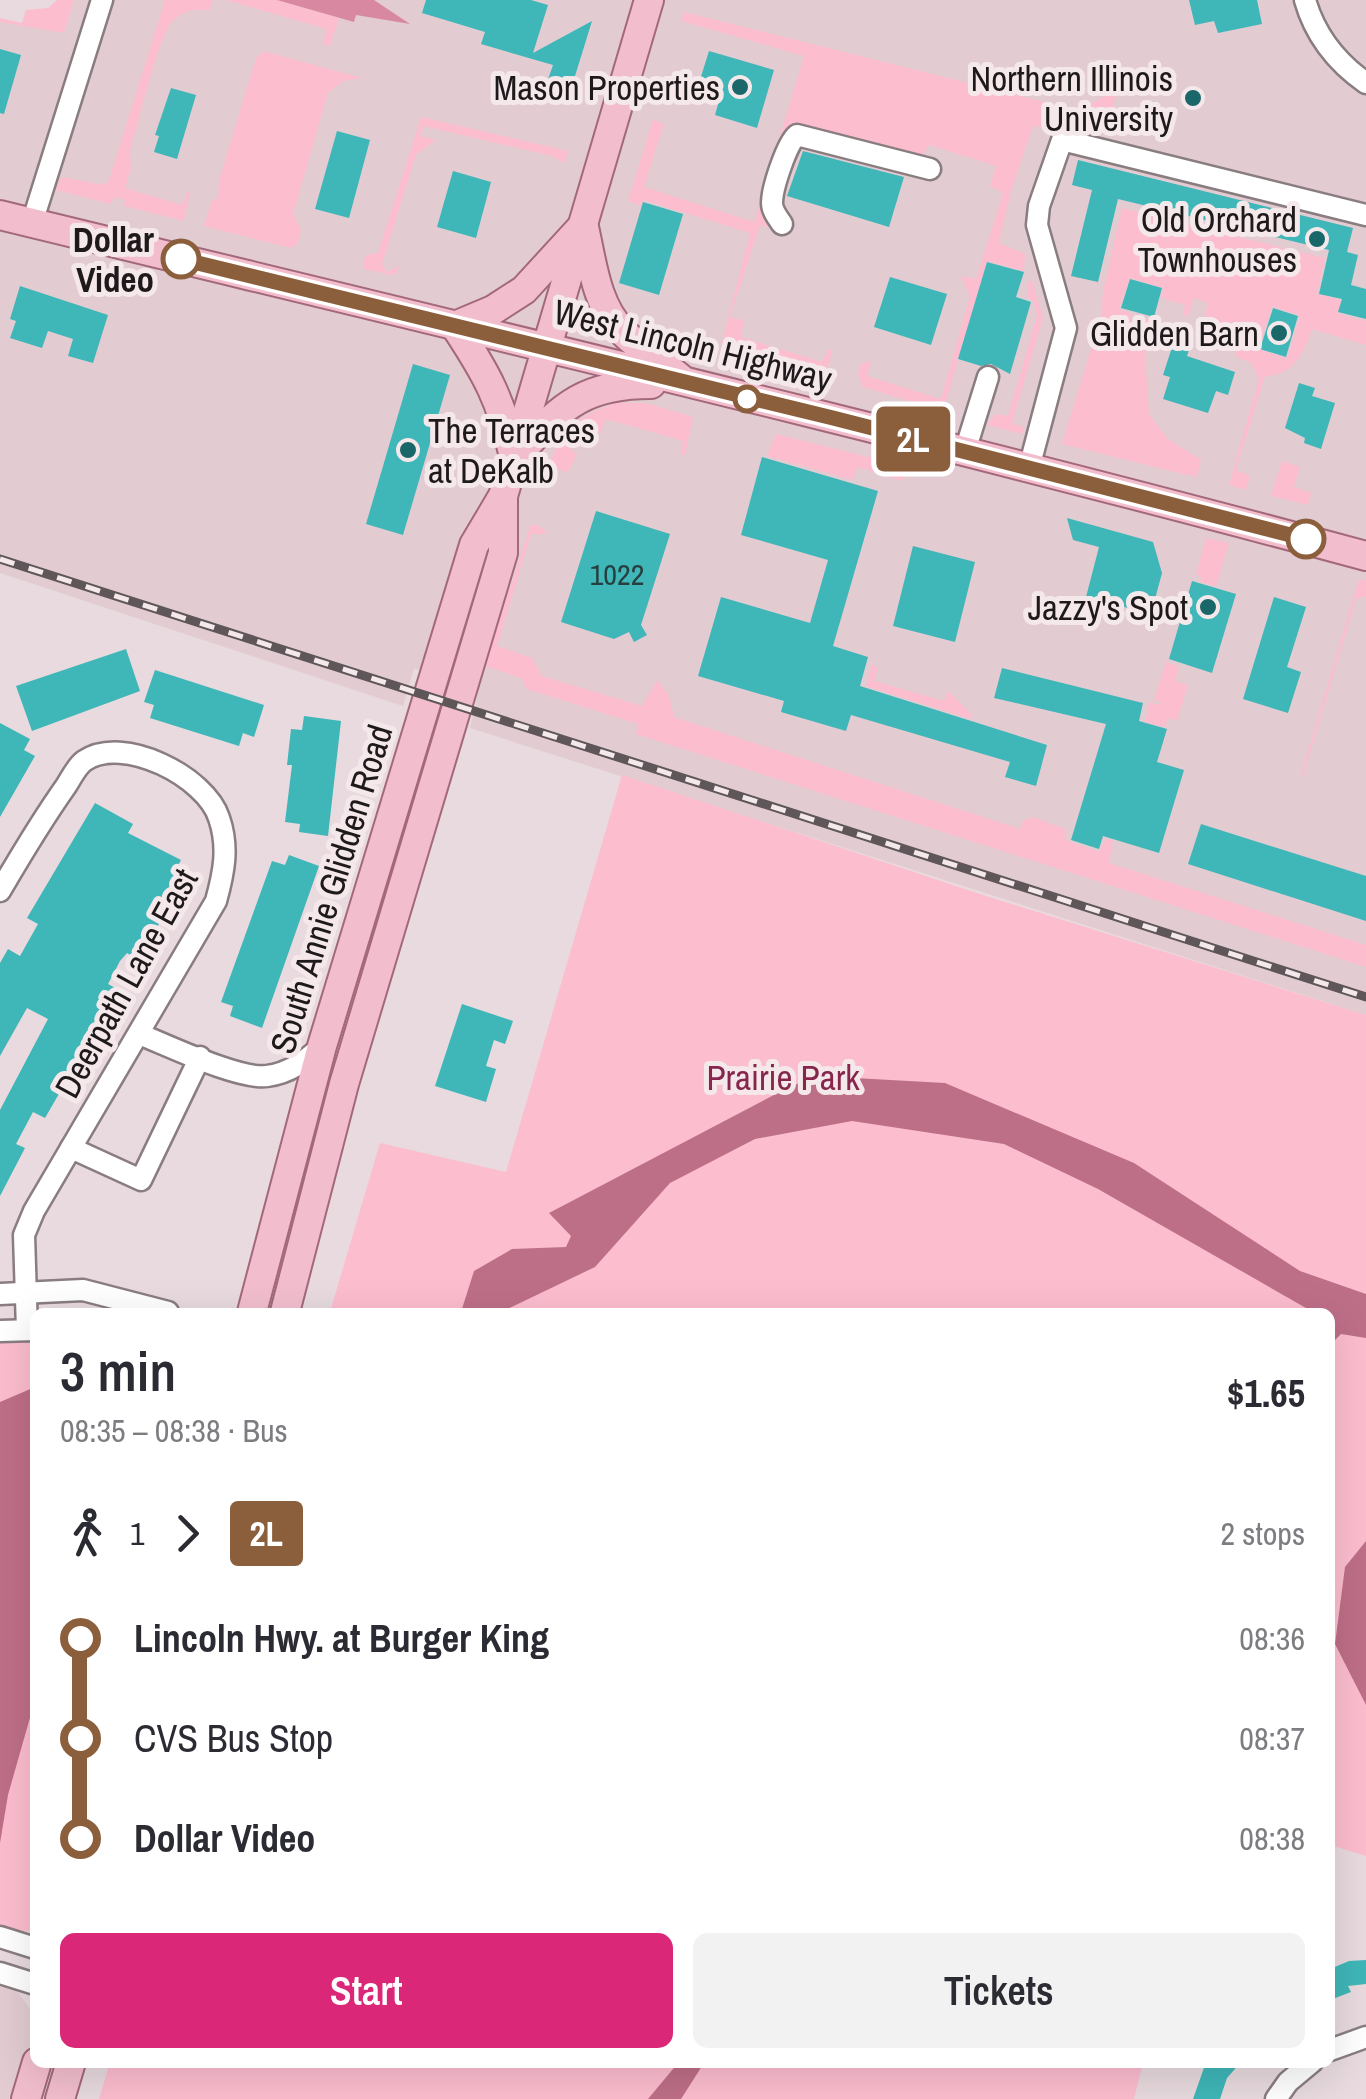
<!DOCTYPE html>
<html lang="en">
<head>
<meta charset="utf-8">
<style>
	body { margin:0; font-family:"Archivo Narrow",sans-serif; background:#f2f2f3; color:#2b2b33; height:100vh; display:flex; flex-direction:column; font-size:38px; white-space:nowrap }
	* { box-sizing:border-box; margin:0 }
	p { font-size:32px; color:#7c7c81 }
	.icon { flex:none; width:55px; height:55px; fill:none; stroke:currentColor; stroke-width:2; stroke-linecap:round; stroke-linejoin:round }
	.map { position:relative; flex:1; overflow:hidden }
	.sheet { position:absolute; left:30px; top:1308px; width:1305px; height:760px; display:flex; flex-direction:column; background:#fff; border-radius:15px; box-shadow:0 10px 40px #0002 }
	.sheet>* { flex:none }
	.badge { padding:0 20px; border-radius:8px; font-size:35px; line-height:65px }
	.map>.badge { position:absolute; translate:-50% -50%; box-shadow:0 0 0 5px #fff }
	.legs { display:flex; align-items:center; gap:15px; height:110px; padding:0 30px; font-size:32px }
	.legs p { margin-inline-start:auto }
	.summary { display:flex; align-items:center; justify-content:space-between; height:170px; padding:0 30px }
	h1 { font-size:55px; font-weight:600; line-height:75px }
	.cta { display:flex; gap:20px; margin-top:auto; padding:20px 30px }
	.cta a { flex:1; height:115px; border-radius:15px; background:#db2777; color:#fff; font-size:40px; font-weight:600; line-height:115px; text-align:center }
	.cta a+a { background:#f2f2f3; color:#2b2b33 }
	ul { padding:0 30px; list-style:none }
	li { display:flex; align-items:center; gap:35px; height:100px; font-size:38px }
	li i { display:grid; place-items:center; width:15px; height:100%; margin:0 12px; background:currentColor }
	li i::after { content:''; width:25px; height:25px; margin:-12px; border:8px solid; border-radius:50%; background:#fff }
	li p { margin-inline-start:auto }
	li:first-child i { background:linear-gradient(#0000 50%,currentColor 0) }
	li:last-child i { background:linear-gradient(currentColor 50%,#0000 0) }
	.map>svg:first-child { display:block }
</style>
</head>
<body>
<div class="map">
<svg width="1366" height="2099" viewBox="0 0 1366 2099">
	<rect width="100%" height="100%" fill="#e8dade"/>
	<g fill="#e2ccd2">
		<polygon points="74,0 1366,0 1366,1015 470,728 479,690 414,668 403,706 0,573 0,19 64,33"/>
		<polygon points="0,1984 16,1989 32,2012 32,2045 16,2099 0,2099"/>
	</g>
	<g fill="#fcbdcf" fill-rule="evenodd">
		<polygon points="57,0 74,0 64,33 0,22 0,18 22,23 26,10 48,8"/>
		<path d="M165 0H213L209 10C195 9 182 10 172 22 158 38 138 125 130 151L131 168 125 188 182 205 187 192 190 191 184 221 124 206 125 200 114 197 111 204 56 190 61 177 103 185 109 180Z"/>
		<polygon points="226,0 277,0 339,18 330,46 323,44 326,29"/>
		<path d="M684 12 1064 107C1096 108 1112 95 1122 66L1109 124 1060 111 1053 124 1049 115 1041 120 1046 128 1033 126 1011 191 999 243 1025 254 1024 271 987 261 943 411 863 387 858 376 860 365 871 360 867 376 941 399 970 296 961 276 976 279 1003 193 990 186 996 166 929 145 920 158 863 145 800 125 789 127 773 228 760 225 730 317 744 321 741 337 822 362 829 349 832 350 829 364 821 374 721 346 750 233 643 200 641 206 628 201 653 119 664 124 644 187 754 222 804 56 681 21Z"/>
		<polygon points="264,51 362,78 343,81 328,93 293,214 301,230 297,244 291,248 204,226 211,202 218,198 219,180 256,58"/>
		<polygon points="421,117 568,151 564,163 552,156 423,126 420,136 436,140 416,155 382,264 387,272 399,266 397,273 393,275 364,269 363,262 367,255 378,253"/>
		<path d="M1122 208 1325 258 1317 294 1341 300 1338 314 1366 321V345L1312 329C1304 353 1293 376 1265 376L1236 470 1250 476 1246 490 1229 485 1259 379 1251 363 1235 356 1241 335 1203 322 1208 303 1194 298 1188 316 1183 315 1185 305 1161 298 1163 288 1130 278 1119 309 1132 314 1131 321 1140 325 1143 318 1155 321V328L1145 353 1149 415 1168 439 1201 460 1197 477 1183 474 1062 444 1101 316 1103 291ZM1272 306 1300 316 1287 358 1259 349Z"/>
		<polygon points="1032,280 1043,318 1012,423 1025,428 1022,434 987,425 995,414 1008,416 1037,316 1033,300 1028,298 1028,283"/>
		<path d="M617 403H646L693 417 685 455 680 454 683 441 606 419 600 434 588 424 568 446 577 455 567 473 549 465C564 427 578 415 617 403Z"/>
		<polygon points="776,434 904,466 903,481 858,467 852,480 767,456"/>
		<polygon points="1282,461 1300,467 1294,487 1311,493 1308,505 1271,496"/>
		<polygon points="531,524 543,528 547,534 531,534 497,646 532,658 542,676 642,706 657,680 669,695 674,717 1020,829 1023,821 1033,817 1065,829 1065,840 1099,852 1105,839 1113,840 1109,863 1366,945 1366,967 636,734 638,724 527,689 521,678 485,666"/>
		<polygon points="1206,538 1229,543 1216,586 1200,582 1201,577 1196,574"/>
		<polygon points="1359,579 1366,581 1366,596 1356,599 1303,776 1301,775"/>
		<polygon points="1166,662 1179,666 1175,681 1188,685 1177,721 1168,718 1165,727 1148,723 1142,743 1149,702 1160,705 1161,702 1154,700"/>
		<polygon points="872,665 878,667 874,681 944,701 948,691 972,715 971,719 866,686"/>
		<polygon points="622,775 980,894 1366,1015 1366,1856 1330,1845 1330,1312 330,1312 380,1143 506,1172"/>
		<polygon points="35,1338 35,1932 0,1928 0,1341"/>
		<polygon points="110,2062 1143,2063 1134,2099 99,2099"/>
	</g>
	<polygon fill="#d988a1" points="277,0 374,0 410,24 356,15 354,22"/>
	<g fill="#be6f88">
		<polygon points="818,1076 945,1083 1134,1163 1300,1271 1366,1294 1366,1338 1341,1334 1330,1345 1330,1312 1303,1312 1306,1308 1098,1189 1004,1144 852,1121 755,1139 670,1183 595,1267 501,1312 461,1312 474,1271 512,1249 566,1247 571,1236 549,1213 789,1087"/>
		<polygon points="35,1387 35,1700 8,1795 0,1843 0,1402"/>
		<polygon points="1366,1541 1366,1705 1335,1644 1345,1567"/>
		<polygon points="678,2063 704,2063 681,2099 648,2099"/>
	</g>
	<g fill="#3fb6b8">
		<polygon points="426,0 531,0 548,5 533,53 592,21 571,89 540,103 553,65 481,44 485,32 422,13"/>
		<polygon points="1189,0 1257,0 1262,24 1218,33 1214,21 1195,25"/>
		<polygon points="0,49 21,55 4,114 0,113"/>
		<polygon points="709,51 774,70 757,128 715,115 722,90 699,83"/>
		<polygon points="171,88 196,95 177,159 154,152 159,136 155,135"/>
		<polygon points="337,131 370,140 349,218 315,209"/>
		<polygon points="803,151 904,177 889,227 787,196"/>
		<polygon points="1078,160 1353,228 1347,252 1358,255 1351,285 1366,289 1366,319 1338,312 1342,299 1319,294 1329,250 1118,199 1098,282 1071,276 1092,190 1072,185"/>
		<polygon points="453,171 491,182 476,238 437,227"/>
		<polygon points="643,202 683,214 659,295 619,283"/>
		<polygon points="987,262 1024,272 1016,297 1031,302 1010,374 991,364 981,366 958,359"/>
		<polygon points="890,277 947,294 931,345 874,327"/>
		<polygon points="1130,279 1162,288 1154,317 1121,308"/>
		<polygon points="20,286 108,315 93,363 68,356 73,339 48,331 42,348 10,338 16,321 10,319"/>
		<polygon points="1273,308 1298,316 1286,357 1260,349"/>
		<polygon points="1174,341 1190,347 1187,356 1235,372 1228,395 1216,391 1208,413 1163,399 1170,377 1163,375"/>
		<polygon points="413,364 450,375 403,535 366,524"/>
		<polygon points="1299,383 1315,388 1312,396 1335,403 1321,449 1304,443 1305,438 1285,428"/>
		<polygon points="762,457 878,491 833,646 868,657 860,686 1047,745 1036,786 1005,777 1010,762 851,715 846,731 781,712 784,701 698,676 721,597 810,623 828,560 741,535"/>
		<polygon points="596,511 670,534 641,625 647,635 634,642 629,632 614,639 561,622"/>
		<polygon points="1067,518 1153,542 1162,573 1151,614 1086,597 1099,547 1073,540"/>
		<polygon points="913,546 975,562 955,642 893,626"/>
		<polygon points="1192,581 1236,594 1212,673 1169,659"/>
		<polygon points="1274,597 1306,607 1287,667 1301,672 1288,713 1243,699"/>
		<polygon points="126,649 140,691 32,731 16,686"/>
		<polygon points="1002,668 1143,703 1139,721 1167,729 1157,762 1184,770 1159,853 1103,836 1099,849 1071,840 1106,724 994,698"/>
		<polygon points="155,670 264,705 254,737 243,733 239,746 150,718 154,705 144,702"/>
		<polygon points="304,716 341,721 328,836 299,832 300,824 285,822 292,765 287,765 291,729 302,730"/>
		<polygon points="0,723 30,739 24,750 35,756 0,817"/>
		<polygon points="95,803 133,824 128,833 181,860 175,871 185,877 139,960 127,953 120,961 108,984 119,990 45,1118 33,1112 16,1144 25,1148 0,1196 0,1110 48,1019 27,1008 0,1056 0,963 8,949 20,956 38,924 27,918"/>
		<polygon points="1201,824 1366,876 1366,921 1188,864"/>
		<polygon points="289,855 319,866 262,1028 230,1016 233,1006 221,1002 272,861 285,865"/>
		<polygon points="462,1004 513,1021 505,1044 494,1040 486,1066 496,1069 486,1102 435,1086"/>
		<polygon points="1366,1960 1366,1984 1348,1986 1351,1992 1330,2000 1330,1969 1349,1961"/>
		<polygon points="1206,2062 1241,2062 1227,2078 1220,2099 1193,2099"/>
	</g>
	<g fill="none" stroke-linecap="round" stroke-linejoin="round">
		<defs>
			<g id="minor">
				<path d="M1305 0C1315 35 1336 62 1366 83"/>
				<polyline points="32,223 102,0"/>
				<path d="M782 224C778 218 772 211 772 203 772 188 787 143 797 135L930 169"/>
				<polyline points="965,451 988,377"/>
				<polyline points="1029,468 1066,328 1037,225 1039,206 1062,140 1366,215"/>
				<path d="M0 891C21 855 42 820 66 786 71 778 77 766 84 761 123 734 206 777 219 818 229 847 224 872 216 901L34 1211 24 1235 27 1330"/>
				<path d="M139 1034C167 1045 239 1080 267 1076 290 1073 305 1061 322 1046"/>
				<polyline points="71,1148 141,1180 200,1057"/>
				<polyline points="0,1294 83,1290 168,1312"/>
				<polyline points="0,1331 35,1330"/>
				<polyline points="0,1937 35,1948"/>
				<polyline points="0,1973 35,1984"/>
				<polyline points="1330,2050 1366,2037"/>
				<polyline points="1276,2099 1288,2082 1312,2062"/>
			</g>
			<g id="major">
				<path d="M0 215C456 326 913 434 1366 556"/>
				<path d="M584 227C592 262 596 306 623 332 640 349 662 363 680 378"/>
				<polyline points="455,326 493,310 524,290 579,230"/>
				<path d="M455 326C487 374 501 400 514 457"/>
				<path d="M522 450C563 404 587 384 651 384"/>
				<polyline points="252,1312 322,1046 474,545 503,496 649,0"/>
				<polyline points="285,1312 344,1084 503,553 503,497"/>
				<polyline points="26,2099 37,2062"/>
				<polyline points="60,2099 71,2062"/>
			</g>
		</defs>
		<use href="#minor" stroke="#897d80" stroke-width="25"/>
		<use href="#major" stroke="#a3687a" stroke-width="32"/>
		<use href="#minor" stroke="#fff" stroke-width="20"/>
		<use href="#major" stroke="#f2bece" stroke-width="28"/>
		<defs>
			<polyline id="rail" points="0,559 1366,997"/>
		</defs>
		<use href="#rail" stroke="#5e5658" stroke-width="9"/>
		<use href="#rail" stroke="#f5e8eb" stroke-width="5" stroke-dasharray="15" stroke-linecap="butt"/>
	</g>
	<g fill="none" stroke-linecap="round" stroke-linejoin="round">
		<defs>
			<polyline id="line-1" points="181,259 833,418 1306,539"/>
		</defs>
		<use href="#line-1" stroke="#fff" stroke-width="22"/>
		<use href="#line-1" stroke="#8b5e3c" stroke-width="15"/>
	</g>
	<g fill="#196768" stroke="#f5e8eb" stroke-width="4">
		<circle cx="740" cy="87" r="10"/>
		<circle cx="1193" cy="98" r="10"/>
		<circle cx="1317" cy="239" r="10"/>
		<circle cx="1279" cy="333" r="10"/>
		<circle cx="408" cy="450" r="10"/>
		<circle cx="1208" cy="607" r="10"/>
	</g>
	<g fill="#fff" stroke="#8b5e3c" stroke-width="5">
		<circle cx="181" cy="259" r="18"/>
		<circle cx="747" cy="399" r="12"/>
		<circle cx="1306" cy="539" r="18"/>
	</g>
	<g text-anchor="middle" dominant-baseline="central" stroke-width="10" stroke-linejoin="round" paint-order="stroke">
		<g font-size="30" fill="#264042">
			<text x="617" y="574">1022</text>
		</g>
		<g font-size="35" fill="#1e191a" stroke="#f5e8eb" text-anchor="end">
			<text x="1173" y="78">Northern Illinois<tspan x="1173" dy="40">University</tspan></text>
			<text x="720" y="87">Mason Properties</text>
			<text x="1297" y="219">Old Orchard<tspan x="1297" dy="40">Townhouses</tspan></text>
			<text x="1259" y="333">Glidden Barn</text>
			<text x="428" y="430" text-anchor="start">The Terraces<tspan x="428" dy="40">at DeKalb</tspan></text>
			<text x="1188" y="607">Jazzy's Spot</text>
		</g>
		<g font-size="35" font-weight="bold" fill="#1e191a" stroke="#f5e8eb" text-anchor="end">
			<text x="154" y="239">Dollar<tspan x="154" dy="40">Video</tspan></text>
		</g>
		<g font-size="35" fill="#1e191a" stroke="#f5e8eb">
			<text transform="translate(693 345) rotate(14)">West Lincoln Highway</text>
			<text transform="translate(331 889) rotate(-73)">South Annie Glidden Road</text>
			<text transform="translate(126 983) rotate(-61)">Deerpath Lane East</text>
		</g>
		<g font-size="35" fill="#86264c" stroke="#f5e8eb">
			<text x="783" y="1077">Prairie Park</text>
		</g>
	</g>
</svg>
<b class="badge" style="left:913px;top:439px;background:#8b5e3c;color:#fff">2L</b>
<section class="sheet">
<div class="summary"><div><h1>3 min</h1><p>08:35 – 08:38 · Bus</p></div><b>$1.65</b></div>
<div class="legs"><svg class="icon" aria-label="walk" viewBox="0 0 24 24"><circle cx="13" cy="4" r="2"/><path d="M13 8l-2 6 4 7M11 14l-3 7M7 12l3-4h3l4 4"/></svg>1<svg class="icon" aria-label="forward" viewBox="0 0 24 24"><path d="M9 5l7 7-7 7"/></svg><b class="badge" style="background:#8b5e3c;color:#fff">2L</b><p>2 stops</p></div>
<ul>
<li><i style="color:#8b5e3c"></i><b>Lincoln Hwy. at Burger King</b><p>08:36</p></li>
<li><i style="color:#8b5e3c"></i><span>CVS Bus Stop</span><p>08:37</p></li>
<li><i style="color:#8b5e3c"></i><b>Dollar Video</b><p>08:38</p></li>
</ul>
<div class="cta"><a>Start</a><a>Tickets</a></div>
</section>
</div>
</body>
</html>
